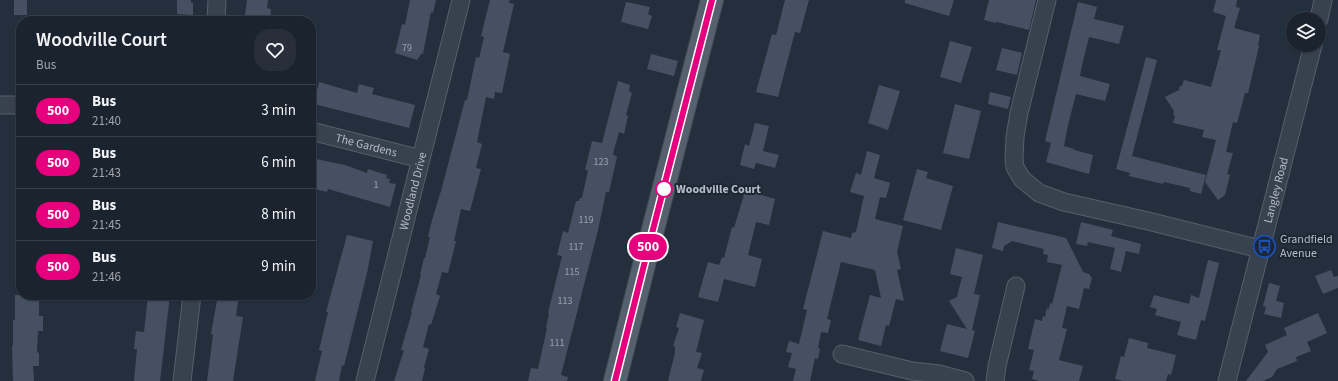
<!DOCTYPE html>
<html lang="en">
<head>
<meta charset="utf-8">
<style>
	body { margin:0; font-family:"Source Sans 3",sans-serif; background:#282f3a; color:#f1f3f6; height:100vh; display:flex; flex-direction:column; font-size:15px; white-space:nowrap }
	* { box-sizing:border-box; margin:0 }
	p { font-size:13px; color:#a0a4aa }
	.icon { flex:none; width:22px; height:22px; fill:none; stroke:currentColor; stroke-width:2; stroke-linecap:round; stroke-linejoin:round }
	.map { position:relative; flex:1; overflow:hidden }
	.panel { position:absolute; left:16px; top:16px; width:300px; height:284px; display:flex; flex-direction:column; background:#1b232e; border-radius:16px; box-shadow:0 1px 3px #0004,0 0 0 1px #39404a }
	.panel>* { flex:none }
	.badge { padding:0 8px; border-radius:13px; font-size:14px; line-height:26px }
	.fabs { position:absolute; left:1286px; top:12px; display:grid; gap:8px }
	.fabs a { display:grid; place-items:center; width:40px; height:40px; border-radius:50%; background:#1b232e; box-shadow:0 1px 3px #0004,0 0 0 1px #39404a; font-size:20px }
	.map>.badge { position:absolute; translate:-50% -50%; box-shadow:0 0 0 2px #fff }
	.round { display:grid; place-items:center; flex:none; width:42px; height:42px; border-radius:16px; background:#282f3a }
	.summary { display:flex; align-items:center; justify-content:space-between; height:68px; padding:0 20px }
	h1 { font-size:19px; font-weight:600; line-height:30px }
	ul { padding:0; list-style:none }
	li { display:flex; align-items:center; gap:12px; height:52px; padding:0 20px; border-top:1px solid #39404a }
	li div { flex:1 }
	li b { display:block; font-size:15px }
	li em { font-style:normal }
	li .badge { min-width:44px; font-weight:700; text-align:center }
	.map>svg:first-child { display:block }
</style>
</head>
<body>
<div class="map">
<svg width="1338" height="381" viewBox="0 0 1338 381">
	<rect width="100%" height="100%" fill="#242f3e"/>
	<g fill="#455162">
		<rect x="14" y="0" width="13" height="15"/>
		<polygon points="177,0 191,0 191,3 193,3 193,15 177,14"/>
		<polygon points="247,0 268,0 267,8 271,9 270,21 246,21 247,15 245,15"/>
		<polygon points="410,0 436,0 433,13 431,12 423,54 421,54 417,60 395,53 402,24 405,25"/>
		<polygon points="490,0 510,0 509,3 514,4 503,52 510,54 502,93 495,92 494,99 486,97 477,142 482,144 476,168 481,169 470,211 461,209 454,241 456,241 448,273 442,272 436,294 440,296 431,325 429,324 423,347 429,349 424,367 425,368 422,381 394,381 404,350 401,350 412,312 411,312 421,275 420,275 424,258 425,258 430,237 428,237 432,220 441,191 465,100 467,100 476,57 479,58 484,37 481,36"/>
		<polygon points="785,0 809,0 800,33 795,32 778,97 756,92 772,34 776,35"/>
		<polygon points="905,0 954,0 949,16 905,3"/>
		<polygon points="989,0 1036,0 1029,30 997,22 996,23 984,20"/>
		<polygon points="1216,0 1237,0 1236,7 1240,8 1234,28 1260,35 1258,46 1259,46 1248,93 1245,93 1237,123 1233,122 1226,152 1233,153 1227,174 1230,175 1225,195 1218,200 1205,182 1216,140 1202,137 1204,130 1173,123 1175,116 1173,115 1174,111 1165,97 1179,90 1180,86 1182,86 1184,80 1211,87 1221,50 1217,50 1226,16 1213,12"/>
		<polygon points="626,2 650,7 648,14 652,16 648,29 621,22"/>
		<polygon points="1078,2 1097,7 1094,19 1124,26 1119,44 1089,37 1082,65 1080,76 1110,84 1105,101 1076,94 1068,125 1064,146 1074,149 1074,150 1093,155 1089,174 1046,162 1051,143 1045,141"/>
		<polygon points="950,41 972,47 961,83 940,77"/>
		<polygon points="1002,48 1022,53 1017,75 996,70"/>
		<polygon points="651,54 678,61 674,76 647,69"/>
		<polygon points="1146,57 1157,60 1132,156 1206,175 1201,194 1190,191 1190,188 1164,182 1163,184 1129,176 1130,173 1116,169"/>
		<polygon points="618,81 630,85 629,91 632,93 626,115 628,116 624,134 619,132 613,154 617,157 609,192 606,192 598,230 561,375 568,377 567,381 528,381 531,368 538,369 547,328 546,328 549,313 548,313 562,256 557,255 563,231 568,233 576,201 579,201 580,198 582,198 588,170 585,170 592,141 602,143"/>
		<polygon points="319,82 357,93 359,84 374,88 372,94 415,105 409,128 314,104"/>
		<polygon points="879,85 900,91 888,130 868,123"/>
		<polygon points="990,92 1011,97 1008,109 988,104"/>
		<polygon points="955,104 981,111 969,159 943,153"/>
		<polygon points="755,123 769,126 763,151 779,155 775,168 756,163 754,169 740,165 745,144 749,146"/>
		<polygon points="867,151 880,155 874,178 890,183 886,198 880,197 875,219 903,226 897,252 901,269 897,270 904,301 896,299 889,326 886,325 881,346 858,340 870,295 881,298 875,270 841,262 827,319 831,320 828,333 821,332 818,348 820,349 818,359 815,358 810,381 793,381 796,369 788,367 792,353 786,352 789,341 799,344 807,310 803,309 823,231 851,238 852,233 856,232 864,196 850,192 856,173 861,175"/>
		<polygon points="311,158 345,165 367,173 368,169 387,175 386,178 390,179 389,183 396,184 390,207 328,189 327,192 311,188"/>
		<polygon points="917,169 928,172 926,178 953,186 941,230 903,220"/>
		<polygon points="746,188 762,192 761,195 775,199 769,225 756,222 748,255 762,259 755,287 724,279 718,302 698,297 708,262 719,265 722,257 724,258 732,227 734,228"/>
		<polygon points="998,222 1066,238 1083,272 1089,274 1092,278 1089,289 1084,288 1079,309 1067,306 1062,328 1067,329 1059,360 1083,366 1079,381 1039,381 1032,379 1034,371 1029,370 1034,350 1028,349 1035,319 1042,321 1043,316 1045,317 1047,308 1049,309 1050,303 1052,304 1062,265 1047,262 1048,255 1043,254 1044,249 1012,241 1004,246 1003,251 992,248"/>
		<polygon points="1081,222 1113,230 1111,236 1141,244 1139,254 1126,251 1121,272 1110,269 1115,248 1088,242 1087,246 1076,244"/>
		<polygon points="347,235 373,241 367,273 344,366 342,365 339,381 315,381 322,351 319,350 328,312 326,312"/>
		<polygon points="956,248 983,255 974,294 980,295 972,330 975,331 968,358 940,351 947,324 967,329 949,301 957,297 962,277 950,274"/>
		<polygon points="1208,260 1219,263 1205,321 1201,320 1196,340 1177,335 1181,322 1155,315 1157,309 1150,307 1154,295 1189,304 1191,295 1199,298"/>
		<polygon points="1331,270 1334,277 1338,276 1338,288 1323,294 1315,276"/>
		<polygon points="1269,283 1280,286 1276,301 1284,303 1281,318 1264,314 1266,307 1263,306"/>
		<polygon points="15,295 39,295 39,316 43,316 43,331 38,331 37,352 39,353 39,366 33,366 34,381 13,381 12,346 13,346 13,320 15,320"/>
		<polygon points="148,295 170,295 160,381 134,381 137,349 134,349 136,331 144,332"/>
		<polygon points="218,295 239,295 236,316 243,317 233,381 207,381 213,335 211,334"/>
		<polygon points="680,313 704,320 696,352 702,353 697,368 704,370 701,381 668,381 675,353 675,347 673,346 679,328 676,327"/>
		<polygon points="1318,313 1327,333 1307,342 1311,351 1296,357 1297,361 1277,369 1272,377 1263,381 1246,381 1268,352 1265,345 1287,335 1284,328"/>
		<polygon points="1129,338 1148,343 1147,348 1176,355 1171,375 1168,374 1166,381 1123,381 1115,379 1121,356 1124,357"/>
	</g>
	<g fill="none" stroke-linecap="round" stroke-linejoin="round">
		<defs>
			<g id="minor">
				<polyline points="1047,0 1019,113 1015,137 1014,160 1015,167 1022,179 1039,193 1064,202 1148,221 1260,249"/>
				<polyline points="1319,19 1323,0"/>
				<polyline points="216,21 217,0"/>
				<polyline points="0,105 21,105"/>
				<path id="s1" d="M311 131 421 159"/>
				<polyline points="842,354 912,371 939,374 965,381"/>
				<polyline points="182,381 192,295"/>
				<path id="s2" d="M365 381 461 0"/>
				<polyline points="995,381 997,366 1016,286"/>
				<path id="s3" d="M1227 381 1313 45"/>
			</g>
			<polyline id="major" points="615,381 648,249 712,0"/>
		</defs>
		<use href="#minor" stroke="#565f6c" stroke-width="19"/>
		<use href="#major" stroke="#414a57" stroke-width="24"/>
		<use href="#minor" stroke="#38414e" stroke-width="17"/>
		<use href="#major" stroke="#56606e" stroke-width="22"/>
	</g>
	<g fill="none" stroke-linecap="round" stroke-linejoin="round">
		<defs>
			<polyline id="line" points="615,381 648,249 712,0"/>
		</defs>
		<use href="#line" stroke="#fff" stroke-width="9"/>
		<use href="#line" stroke="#e6007e" stroke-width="6"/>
	</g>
	<defs>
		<symbol id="bus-ring" viewBox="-11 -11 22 22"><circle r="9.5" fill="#1d2633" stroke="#1a4fb4" stroke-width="1.5"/><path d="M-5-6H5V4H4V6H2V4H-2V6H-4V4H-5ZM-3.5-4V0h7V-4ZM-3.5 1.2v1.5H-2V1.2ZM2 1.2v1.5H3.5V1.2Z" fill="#1a4fb4"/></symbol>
	</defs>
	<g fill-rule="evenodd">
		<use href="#bus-ring" x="1252" y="234" width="25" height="25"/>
	</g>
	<circle fill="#fff" stroke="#e6007e" stroke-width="2" cx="664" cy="189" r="8"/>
	<g text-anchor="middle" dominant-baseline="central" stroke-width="4" stroke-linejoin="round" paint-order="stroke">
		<g font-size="10" fill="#98a1af">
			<text x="407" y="48">79</text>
			<text x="601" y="162">123</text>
			<text x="376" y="185">1</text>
			<text x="586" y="220">119</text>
			<text x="576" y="247">117</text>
			<text x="572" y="272">115</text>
			<text x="565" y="301">113</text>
			<text x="557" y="343">111</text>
		</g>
		<g font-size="12" fill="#b4bcc9" stroke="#1d2633">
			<text stroke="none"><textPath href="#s1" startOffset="57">The Gardens</textPath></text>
			<text stroke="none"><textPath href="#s2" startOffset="196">Woodland Drive</textPath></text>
			<text stroke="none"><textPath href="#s3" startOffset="197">Langley Road</textPath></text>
		</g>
		<g font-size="12" font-weight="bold" fill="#b4bcc9" stroke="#1d2633" text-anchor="start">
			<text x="676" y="189">Woodville Court</text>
		</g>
		<g font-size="12" fill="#b4bcc9" stroke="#1d2633" text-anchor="start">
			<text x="1280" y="239">Grandfield<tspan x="1280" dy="14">Avenue</tspan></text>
		</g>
	</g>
</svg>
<div class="fabs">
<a><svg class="icon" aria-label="layers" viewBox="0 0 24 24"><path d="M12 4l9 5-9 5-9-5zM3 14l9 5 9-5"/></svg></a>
</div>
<b class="badge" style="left:648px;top:247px;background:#e6007e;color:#fff">500</b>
<section class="panel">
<div class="summary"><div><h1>Woodville Court</h1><p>Bus</p></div><a class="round"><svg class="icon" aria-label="heart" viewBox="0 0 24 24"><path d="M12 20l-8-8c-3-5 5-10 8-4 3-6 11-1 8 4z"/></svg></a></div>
<ul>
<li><span class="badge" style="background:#e6007e;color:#fff">500</span><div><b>Bus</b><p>21:40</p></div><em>3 min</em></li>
<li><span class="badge" style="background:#e6007e;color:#fff">500</span><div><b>Bus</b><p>21:43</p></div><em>6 min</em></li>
<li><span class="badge" style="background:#e6007e;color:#fff">500</span><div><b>Bus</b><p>21:45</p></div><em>8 min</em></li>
<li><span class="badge" style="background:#e6007e;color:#fff">500</span><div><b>Bus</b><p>21:46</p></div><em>9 min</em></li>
</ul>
</section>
</div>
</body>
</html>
